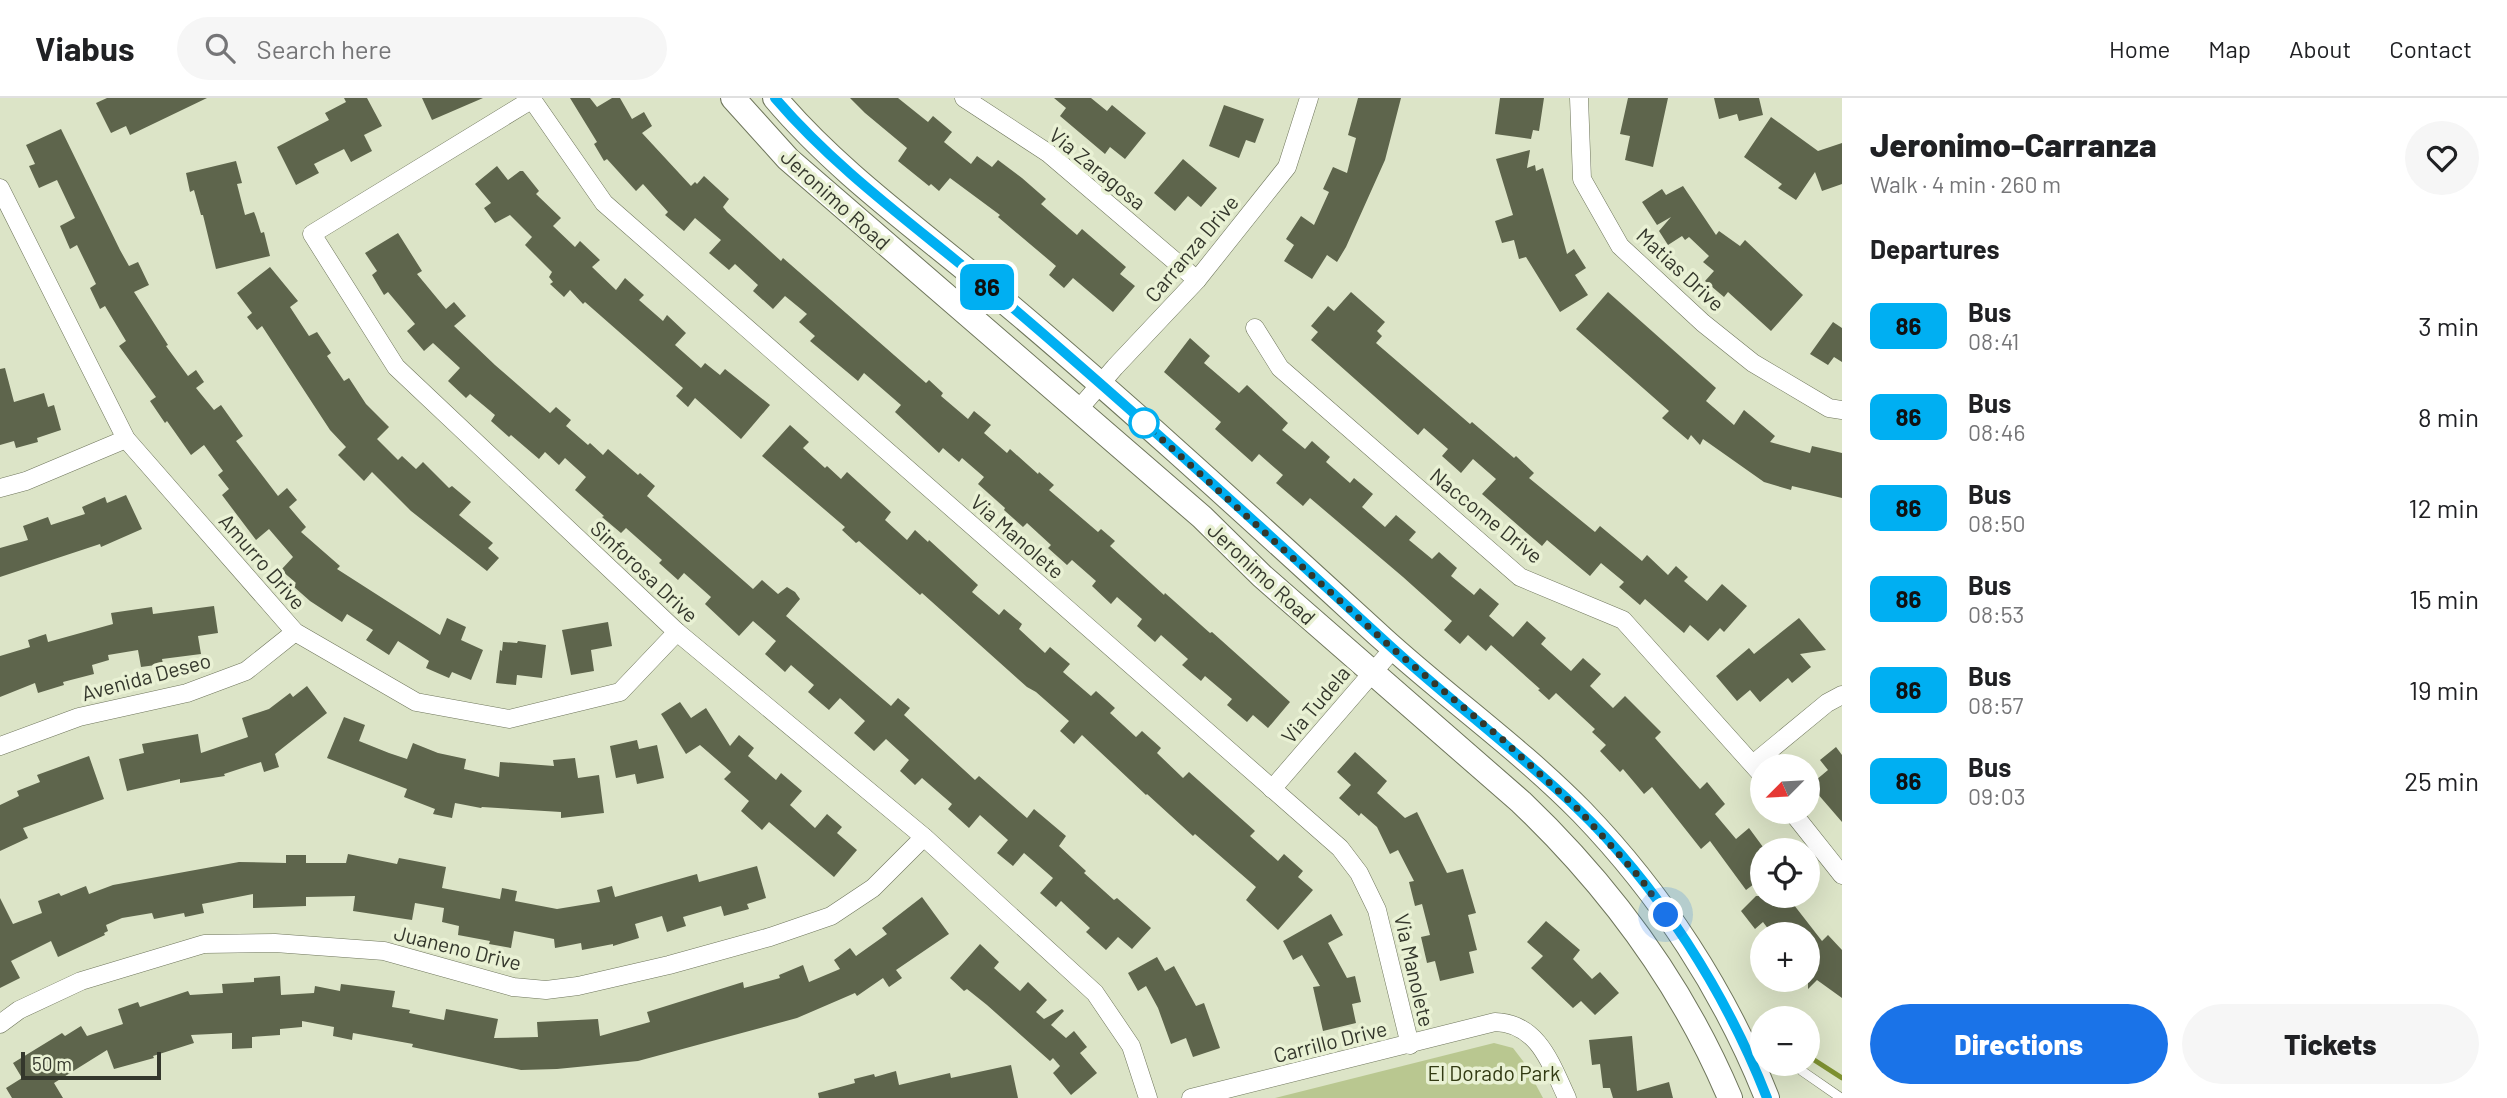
<!DOCTYPE html>
<html lang="en">
<head>
<meta charset="utf-8">
<style>
	body { margin:0; font-family:Barlow,sans-serif; background:#f6f6f6; color:#202124; height:100vh; display:flex; flex-direction:column; font-size:26px; white-space:nowrap }
	* { box-sizing:border-box; margin:0 }
	p { font-size:23px; color:#757577 }
	.icon { flex:none; width:38px; height:38px; fill:none; stroke:currentColor; stroke-width:2; stroke-linecap:round; stroke-linejoin:round }
	.map { position:relative; flex:1; overflow:hidden }
	.drawer { display:flex; flex-direction:column; background:#fff; width:665px }
	.drawer>* { flex:none }
	.badge { padding:0 14px; border-radius:10px; font-size:24px; line-height:46px }
	.needle { width:46px; rotate:246deg }
	.controls { position:absolute; left:1750px; top:656px; display:grid; gap:14px }
	.controls a { display:grid; place-items:center; width:70px; height:70px; border-radius:50%; background:#fff; box-shadow:0 7px 28px #0002; font-size:35px }
	.scale { position:absolute; left:21px; bottom:18px; width:140px; box-sizing:border-box; padding-left:7px; border:4px solid #34372c; border-top:0; font-size:19px; line-height:24px; white-space:nowrap; color:#34372c; -webkit-text-stroke:5px #e9f1d4; paint-order:stroke }
	.you { position:absolute; width:35px; height:35px; margin:-18px; border:5px solid #fff; border-radius:50%; background:#1a73e8; box-shadow:0 0 0 10px #1a73e833 }
	.map>.badge { position:absolute; translate:-50% -50%; box-shadow:0 0 0 4px #fff }
	h2 { padding:0 28px; font-size:26px; line-height:63px }
	.round { display:grid; place-items:center; flex:none; width:74px; height:74px; border-radius:37px; background:#f6f6f6 }
	.head { display:flex; align-items:center; justify-content:space-between; height:119px; padding:0 28px }
	h1 { font-size:33px; font-weight:800; line-height:52px }
	.button { display:flex; gap:14px; margin-top:auto; padding:14px 28px }
	.button a { flex:1; height:80px; border-radius:42px; background:#1a73e8; color:#fff; font-size:28px; font-weight:800; line-height:80px; text-align:center }
	.button a+a { background:#f6f6f6; color:#202124 }
	ul { padding:0; list-style:none }
	li { display:flex; align-items:center; gap:21px; height:91px; padding:0 28px }
	li div { flex:1 }
	li b { display:block; font-size:26px }
	li em { font-style:normal }
	li .badge { min-width:77px; font-weight:700; text-align:center }
	header { display:flex; align-items:center; gap:42px; box-sizing:border-box; height:98px; padding:0 35px; background:#fff; border-bottom:2px solid #e0e0e0 }
	header strong { font-size:33px }
	nav { display:flex; gap:38px; margin-inline-start:auto; font-size:24px }
	.search { width:490px; height:63px; background:#f6f6f6; display:flex; align-items:center; gap:18px; box-sizing:border-box; padding:0 24px; border-radius:38px; color:#757577; font-size:26px }
	main { display:flex; flex:1; min-height:0 }
	.map>svg:first-child { display:block }
</style>
</head>
<body>
<header>
<strong>Viabus</strong>
<div class="search"><svg class="icon" aria-label="search" viewBox="0 0 24 24"><circle cx="10" cy="10" r="6"/><path d="M15 15l6 6"/></svg>Search here</div>
<nav><a>Home</a><a>Map</a><a>About</a><a>Contact</a></nav>
</header>
<main>
<div class="map">
<svg width="1842" height="1000" viewBox="0 0 1842 1000">
	<rect width="100%" height="100%" fill="#dce4c7"/>
	<polygon fill="#b9c790" points="1494,945 1513,950 1523,963 1543,1000 1275,1000"/>
	<g fill="none" stroke-linecap="round" stroke-linejoin="round">
		<polyline stroke="#7e9131" stroke-width="5" points="1808,958 1842,980"/>
	</g>
	<g fill="#5e654c">
		<polygon points="107,0 207,0 130,37 126,28 111,35 96,5"/>
		<polygon points="344,0 367,0 382,28 364,37 372,53 351,64 344,51 314,66 319,75 296,87 277,49 329,22 325,15 346,4"/>
		<polygon points="422,0 483,0 432,22"/>
		<polygon points="570,0 590,0 597,9 612,0 620,0 632,21 644,14 652,28 642,35 691,88 695,84 697,86 704,78 729,101 723,109 727,114 781,163 783,160 926,285 929,282 943,295 941,298 968,321 974,313 991,327 984,335 1007,355 1010,351 1038,376 1039,374 1054,387 1049,392 1098,434 1101,431 1115,443 1110,448 1164,497 1165,495 1210,535 1212,534 1290,604 1268,630 1253,617 1247,624 1227,607 1232,601 1205,578 1201,583 1182,567 1188,561 1161,537 1155,544 1137,528 1142,521 1117,499 1111,506 1092,488 1096,483 1072,462 1067,467 1048,450 1051,447 1027,425 1023,429 1004,412 1005,410 978,386 984,379 962,360 959,364 943,350 939,355 895,314 901,307 864,275 858,283 810,243 815,238 799,224 807,216 785,198 773,211 753,193 758,187 735,166 729,172 709,155 721,142 695,120 684,133 665,117 668,114 643,86 636,93 607,61 604,63 594,46 597,44"/>
		<polygon points="850,0 898,0 928,24 933,18 952,34 944,44 971,66 977,58 992,69 998,62 1022,80 1046,101 1041,106 1077,137 1082,131 1126,169 1120,176 1135,188 1113,214 1073,180 1064,190 1049,177 1056,168 998,119 1000,117 950,80 939,93 931,86 929,88 898,63 907,50 865,15"/>
		<polygon points="1054,0 1091,0 1107,13 1112,7 1146,35 1125,61 1110,49 1105,56 1060,18 1066,10"/>
		<polygon points="1358,0 1401,0 1385,62 1346,149 1337,164 1327,157 1312,181 1284,163 1294,147 1286,141 1301,118 1314,127 1329,94 1323,91 1333,69 1347,75 1356,40 1348,37"/>
		<polygon points="1500,0 1544,0 1539,33 1533,32 1531,41 1495,36"/>
		<polygon points="1628,0 1668,0 1653,69 1625,62 1630,38 1620,36"/>
		<polygon points="1714,0 1759,0 1763,17 1739,23 1737,16 1719,21"/>
		<polygon points="1224,7 1264,21 1255,45 1246,42 1239,60 1209,48"/>
		<polygon points="1771,19 1818,53 1842,45 1842,86 1822,93 1815,74 1796,102 1778,90 1782,86 1744,59"/>
		<polygon points="61,31 120,152 129,168 138,164 149,187 134,194 168,247 166,248 188,278 196,272 204,284 196,290 214,312 221,307 243,338 236,343 278,398 287,390 297,402 289,409 306,429 301,434 340,468 337,471 440,537 447,520 466,529 461,542 483,552 471,582 452,574 449,580 426,570 429,563 398,543 389,557 366,542 373,532 347,516 342,524 310,503 293,488 296,485 281,472 293,459 269,431 256,442 222,397 229,391 218,377 223,373 204,347 191,357 167,323 165,325 150,303 156,299 119,248 126,243 105,208 100,211 90,190 96,186 77,147 70,151 60,128 75,120 57,82 39,90 29,68 35,66 26,47"/>
		<polygon points="1530,52 1527,70 1535,67 1536,73 1543,70 1567,156 1574,151 1586,170 1575,177 1588,197 1560,214 1526,159 1519,161 1514,142 1502,145 1495,123 1513,117 1496,61"/>
		<polygon points="1183,61 1217,90 1201,109 1188,98 1175,113 1154,95"/>
		<polygon points="236,63 242,85 237,86 245,117 254,114 256,119 261,135 264,134 270,158 216,171 203,117 201,117 194,92 190,94 186,75"/>
		<polygon points="497,68 508,82 520,73 523,73 539,93 536,96 561,120 553,128 575,149 580,143 600,162 592,169 616,192 625,180 644,197 639,202 663,223 667,217 686,235 675,247 701,270 705,265 720,277 725,271 770,307 741,341 695,300 688,309 676,298 683,290 585,204 583,206 570,192 564,199 550,186 553,184 549,179 552,174 525,147 532,139 510,117 495,125 484,110 491,105 475,86"/>
		<polygon points="1683,88 1716,137 1719,133 1740,148 1745,142 1803,197 1771,233 1728,194 1724,199 1705,183 1714,173 1703,164 1709,158 1689,139 1685,142 1682,138 1668,147 1659,133 1671,119 1657,127 1642,104 1662,91 1666,97"/>
		<polygon points="398,135 422,173 417,176 446,211 454,204 466,218 454,228 495,267 550,315 556,309 571,322 566,328 588,347 590,345 603,357 608,351 638,377 640,375 655,388 647,398 753,491 762,482 778,496 787,489 795,494 800,501 786,518 891,608 898,600 910,610 904,617 975,682 979,678 1027,720 1034,711 1066,738 1059,748 1086,773 1084,775 1114,802 1117,800 1151,830 1132,851 1118,839 1106,852 1086,834 1090,830 1061,803 1056,809 1040,795 1053,780 1024,755 1013,768 997,755 1008,742 980,717 969,730 948,711 952,706 922,680 915,687 900,673 909,662 886,641 874,653 854,635 865,623 840,600 829,612 808,594 814,587 791,567 785,574 765,556 776,543 753,523 739,538 705,506 711,499 684,475 678,482 659,465 662,462 626,430 621,435 602,419 604,418 575,392 586,379 565,360 559,367 545,354 539,361 511,337 509,339 491,323 495,317 470,296 466,300 448,283 460,270 433,245 424,253 407,233 415,226 388,194 384,197 372,177 377,173 365,155"/>
		<polygon points="270,169 298,203 290,209 309,238 317,234 331,255 327,258 344,283 349,280 366,306 389,329 377,341 398,362 402,358 416,371 423,364 449,390 452,388 471,404 459,417 493,445 488,450 499,460 487,473 411,413 372,374 364,383 338,357 346,349 330,332 262,228 257,232 247,219 252,215 237,195"/>
		<polygon points="1351,194 1385,224 1377,233 1382,238 1376,245 1470,326 1472,324 1514,360 1516,358 1534,375 1529,380 1595,434 1600,428 1642,463 1647,457 1668,477 1676,468 1688,479 1684,483 1707,503 1722,486 1747,508 1724,534 1720,530 1708,543 1690,527 1684,535 1645,501 1640,507 1619,489 1624,484 1601,465 1590,478 1547,442 1542,448 1482,396 1496,381 1473,361 1461,375 1442,358 1448,351 1424,330 1418,337 1311,242 1318,234 1311,228 1328,208 1334,213"/>
		<polygon points="1608,194 1716,290 1706,303 1734,327 1744,312 1775,338 1770,344 1810,355 1812,348 1842,355 1842,400 1792,388 1791,392 1764,384 1703,341 1700,347 1691,337 1688,342 1662,320 1669,313 1576,231"/>
		<polygon points="1833,224 1842,230 1842,264 1834,259 1828,267 1810,256"/>
		<polygon points="1190,240 1210,258 1204,265 1239,295 1247,287 1288,325 1282,332 1305,351 1312,343 1330,359 1326,364 1350,385 1354,380 1373,396 1362,409 1385,429 1396,417 1416,434 1409,442 1432,461 1439,454 1457,470 1451,478 1474,497 1480,490 1499,506 1489,518 1513,539 1527,523 1546,540 1541,546 1571,573 1583,560 1601,576 1590,588 1613,610 1625,598 1661,634 1655,640 1700,691 1707,684 1725,706 1715,716 1736,741 1749,730 1763,749 1756,755 1762,763 1762,780 1746,792 1710,743 1701,751 1652,689 1644,696 1623,671 1620,674 1600,653 1606,647 1592,634 1595,631 1556,595 1549,602 1538,592 1540,591 1491,547 1486,553 1468,537 1460,546 1444,532 1452,523 1403,479 1310,400 1303,408 1276,385 1283,377 1259,356 1252,364 1215,331 1221,324 1164,274"/>
		<polygon points="5,270 14,304 44,295 48,309 54,307 61,332 37,340 38,344 16,350 14,343 0,347 0,271"/>
		<polygon points="790,327 809,344 803,350 825,370 827,368 841,381 847,374 891,414 885,422 907,442 915,432 928,444 929,442 978,487 972,494 999,517 1004,511 1022,526 1019,531 1045,555 1050,549 1070,566 1063,574 1091,598 1096,593 1115,610 1110,615 1136,639 1142,633 1161,650 1157,655 1183,680 1189,674 1255,733 1250,738 1278,763 1284,756 1303,773 1298,779 1313,792 1278,832 1246,802 1256,789 1195,736 1193,738 1147,696 1146,697 1082,637 1074,646 1060,633 1069,623 1036,594 1027,589 922,495 920,497 859,443 856,445 842,432 845,429 762,358"/>
		<polygon points="126,397 142,431 101,449 100,446 0,479 0,450 28,442 23,428 48,419 51,427 85,416 82,409 105,399 107,405"/>
		<polygon points="214,508 218,535 198,538 201,556 162,561 163,566 141,569 138,552 108,557 109,562 92,567 94,576 63,584 64,587 38,595 35,585 0,599 0,558 30,549 28,542 46,536 48,544 113,526 111,515 152,509 153,516"/>
		<polygon points="1799,520 1826,552 1800,556 1811,569 1792,585 1788,580 1760,604 1750,592 1737,603 1716,578 1749,550 1754,556"/>
		<polygon points="608,524 612,548 591,552 594,573 571,577 562,532"/>
		<polygon points="518,543 546,547 542,580 517,577 516,587 496,585 500,552 502,553 503,544 517,545"/>
		<polygon points="307,588 327,615 275,656 279,669 264,674 261,664 224,676 225,678 180,685 180,681 127,693 119,661 144,655 142,646 198,636 201,655 248,639 242,620 269,611 290,595 293,599"/>
		<polygon points="680,604 691,620 706,610 730,648 739,637 754,650 748,658 776,682 781,675 802,693 790,707 815,730 827,716 842,729 837,735 857,752 834,779 769,724 762,732 741,713 749,703 724,681 731,674 700,647 686,656 661,616"/>
		<polygon points="344,619 365,627 359,643 389,655 407,661 413,645 438,655 466,661 464,671 499,679 500,664 554,668 553,662 575,660 578,680 599,677 604,715 561,720 561,714 482,709 481,710 455,705 452,720 433,716 435,711 404,699 407,691 327,660"/>
		<polygon points="637,642 639,651 657,647 664,680 637,686 635,676 616,680 610,648"/>
		<polygon points="1836,649 1842,657 1842,724 1810,687 1828,672 1820,662"/>
		<polygon points="1355,654 1387,683 1377,695 1405,720 1417,714 1447,775 1463,771 1476,815 1468,817 1477,852 1469,854 1474,875 1440,883 1435,863 1427,865 1421,839 1430,837 1422,806 1415,808 1409,784 1414,783 1398,752 1390,756 1377,729 1361,715 1359,718 1339,700 1351,687 1337,674"/>
		<polygon points="89,658 104,701 23,730 28,740 0,753 0,707 19,698 17,693 40,684 37,677"/>
		<polygon points="348,756 397,766 399,760 446,769 442,790 500,801 502,790 517,793 515,803 557,811 600,804 597,792 612,788 615,799 697,776 699,784 757,768 766,800 747,806 749,811 724,818 721,808 683,819 686,828 667,834 662,818 635,826 639,840 613,848 613,846 582,852 581,845 555,850 554,841 514,833 511,850 489,846 490,843 458,837 459,828 442,824 444,810 415,805 412,822 353,813 355,798 306,799 306,808 253,810 253,796 202,806 204,815 185,819 184,815 154,821 152,815 122,820 106,827 108,833 104,835 105,837 58,859 51,843 11,863 20,880 0,890 0,800 13,826 42,815 38,803 59,795 61,798 86,788 89,796 113,787 239,764 286,765 286,757 306,757 306,765 346,765"/>
		<polygon points="1756,798 1787,798 1822,843 1828,837 1842,852 1842,900 1817,882 1808,891 1808,836 1772,836 1763,824 1755,831 1741,813"/>
		<polygon points="922,799 949,836 896,872 902,880 889,889 883,880 857,898 855,895 797,920 638,963 557,971 521,972 412,949 413,946 353,935 352,942 333,938 334,929 302,923 302,929 280,931 280,937 252,939 252,950 232,951 232,935 191,937 194,945 153,958 154,960 114,971 107,952 54,985 63,1000 12,1000 6,990 22,980 13,965 62,935 65,938 81,928 87,938 123,926 118,911 138,904 140,909 188,893 190,897 223,895 222,886 254,884 254,880 280,878 281,897 314,895 315,888 340,893 341,886 395,893 392,909 410,912 409,915 444,922 446,911 498,921 494,940 538,939 537,924 598,921 600,938 650,924 647,914 743,884 744,890 780,880 779,877 803,867 809,884 840,871 834,862 850,850 856,858 887,836 882,830"/>
		<polygon points="1331,816 1343,837 1328,845 1347,880 1355,878 1361,904 1352,906 1356,925 1323,933 1313,889 1320,888 1302,857 1293,862 1283,843"/>
		<polygon points="1546,823 1580,852 1573,861 1592,881 1600,874 1619,895 1595,917 1581,903 1573,910 1531,870 1543,858 1527,844"/>
		<polygon points="980,846 999,864 994,870 1020,893 1028,884 1047,902 1036,914 1044,921 1062,911 1064,913 1051,927 1066,940 1074,933 1087,949 1080,955 1097,975 1071,997 1053,975 1060,968 1053,960 1050,963 987,907 967,891 964,893 950,880"/>
		<polygon points="1157,859 1165,873 1174,868 1196,908 1204,905 1220,950 1193,959 1186,940 1171,946 1158,910 1146,888 1138,893 1128,875"/>
		<polygon points="1632,938 1637,993 1669,984 1673,1000 1613,1000 1610,990 1603,990 1600,966 1592,967 1589,942"/>
		<polygon points="1011,967 1018,1000 819,1000 818,995 855,985 854,981 874,976 875,979 896,973 899,987 950,975 951,980"/>
	</g>
	<g fill="none" stroke-linecap="round" stroke-linejoin="round">
		<defs>
			<polyline id="lane" points="1802,973 1841,1000"/>
			<g id="street">
				<polyline points="531,0 604,105 1340,750 1359,775 1377,812 1410,947"/>
				<polyline points="964,0 1048,55 1197,182"/>
				<polyline points="1579,0 1582,81 1620,148 1703,225 1753,265 1829,310 1842,312"/>
				<polyline points="531,2 312,136 396,269 677,534 924,739 1095,895 1131,948 1148,1000"/>
				<polyline points="0,90 126,341 295,534 416,604 509,621 620,594 677,534"/>
				<polyline points="1255,230 1280,270 1520,479 1623,522 1762,677"/>
				<polyline points="1078,312 1115,269 1197,182 1287,69 1309,0"/>
				<polyline points="0,390 26,383 126,341"/>
				<polyline points="0,648 79,619 187,595 246,573 295,534"/>
				<polyline points="1753,666 1827,605 1842,597"/>
				<polyline points="1272,691 1393,551"/>
				<polyline points="1792,714 1842,777"/>
				<polyline points="0,926 19,912 81,883 204,846 275,845 384,853 513,889 546,892 578,888 669,867 770,839 831,818 873,790 924,739"/>
				<path d="M1191 1000 1495 924C1538 925 1551 966 1567 1000"/>
			</g>
			<g id="secondary">
				<path d="M733 0 788 61 1202 419 1262 478 1521 704C1610 789 1682 886 1730 1000"/>
				<path d="M775 0C839 76 924 135 999 199 1130 309 1256 425 1383 541 1448 600 1520 651 1582 714 1661 796 1725 894 1767 1000"/>
			</g>
		</defs>
		<use href="#lane" stroke="#6e755b" stroke-width="10"/>
		<use href="#street" stroke="#6e755b" stroke-width="19"/>
		<use href="#secondary" stroke="#6e755b" stroke-width="26"/>
		<use href="#lane" stroke="#fff" stroke-width="9"/>
		<use href="#street" stroke="#fff" stroke-width="18"/>
		<use href="#secondary" stroke="#fff" stroke-width="24"/>
	</g>
	<g fill="none" stroke-linecap="round" stroke-linejoin="round">
		<defs>
			<path id="line" d="M775 0C840 76 924 134 999 198 1132 311 1260 428 1388 546 1449 602 1516 652 1576 709 1658 787 1726 895 1767 1000"/>
		</defs>
		<use href="#line" stroke="#fff" stroke-width="16"/>
		<use href="#line" stroke="#00aff2" stroke-width="10"/>
		<polyline stroke="#34372c" stroke-width="7" stroke-dasharray="0 12.6" points="1144,325 1393,551 1503,642 1579,712 1641,781 1666,817"/>
	</g>
	<circle fill="#fff" stroke="#00aff2" stroke-width="3.5" cx="1144" cy="325" r="14"/>
	<g text-anchor="middle" dominant-baseline="central" stroke-width="7" stroke-linejoin="round" paint-order="stroke">
		<g font-size="21" fill="#34372c" stroke="#e9f1d4">
			<text transform="translate(1098 70) rotate(39)">Via Zaragosa</text>
			<text transform="translate(836 101) rotate(42)">Jeronimo Road</text>
			<text transform="translate(1191 150) rotate(-50)">Carranza Drive</text>
			<text transform="translate(1681 171) rotate(43)">Matias Drive</text>
			<text transform="translate(1487 417) rotate(39)">Naccome Drive</text>
			<text transform="translate(1018 438) rotate(41)">Via Manolete</text>
			<text transform="translate(263 463) rotate(49)">Amurro Drive</text>
			<text transform="translate(645 473) rotate(43)">Sinforosa Drive</text>
			<text transform="translate(1262 475) rotate(43)">Jeronimo Road</text>
			<text transform="translate(146 578) rotate(-15)">Avenida Deseo</text>
			<text transform="translate(1315 606) rotate(-50)">Via Tudela</text>
			<text transform="translate(458 849) rotate(14)">Juaneno Drive</text>
			<text transform="translate(1415 872) rotate(77)">Via Manolete</text>
			<text transform="translate(1330 943) rotate(-14)">Carrillo Drive</text>
		</g>
		<g font-size="21" fill="#323a13" stroke="#e9f1d4">
			<text x="1494" y="974">El Dorado Park</text>
		</g>
	</g>
</svg>
<div class="controls">
<a><svg class="needle" viewBox="-14 -14 28 28"><path d="M0-13l5 13h-10z" fill="#e53935"/><path d="M0 13l5-13h-10z" fill="#757577"/></svg></a>
<a><svg class="icon" aria-label="locate" viewBox="0 0 24 24"><circle cx="12" cy="12" r="6"/><path d="M12 2v4M12 18v4M2 12h4M18 12h4"/></svg></a>
<a>+</a>
<a>−</a>
</div>
<div class="scale">50 m</div>
<div class="you" style="left:1666px;top:817px"></div>
<b class="badge" style="left:987px;top:189px;background:#00aff2;color:#111">86</b>
</div>
<section class="drawer">
<div class="head"><div><h1>Jeronimo-Carranza</h1><p>Walk · 4 min · 260 m</p></div><a class="round"><svg class="icon" aria-label="heart" viewBox="0 0 24 24"><path d="M12 20l-8-8c-3-5 5-10 8-4 3-6 11-1 8 4z"/></svg></a></div>
<h2>Departures</h2>
<ul>
<li><span class="badge" style="background:#00aff2;color:#111">86</span><div><b>Bus</b><p>08:41</p></div><em>3 min</em></li>
<li><span class="badge" style="background:#00aff2;color:#111">86</span><div><b>Bus</b><p>08:46</p></div><em>8 min</em></li>
<li><span class="badge" style="background:#00aff2;color:#111">86</span><div><b>Bus</b><p>08:50</p></div><em>12 min</em></li>
<li><span class="badge" style="background:#00aff2;color:#111">86</span><div><b>Bus</b><p>08:53</p></div><em>15 min</em></li>
<li><span class="badge" style="background:#00aff2;color:#111">86</span><div><b>Bus</b><p>08:57</p></div><em>19 min</em></li>
<li><span class="badge" style="background:#00aff2;color:#111">86</span><div><b>Bus</b><p>09:03</p></div><em>25 min</em></li>
</ul>
<div class="button"><a>Directions</a><a>Tickets</a></div>
</section>
</main>
</body>
</html>
